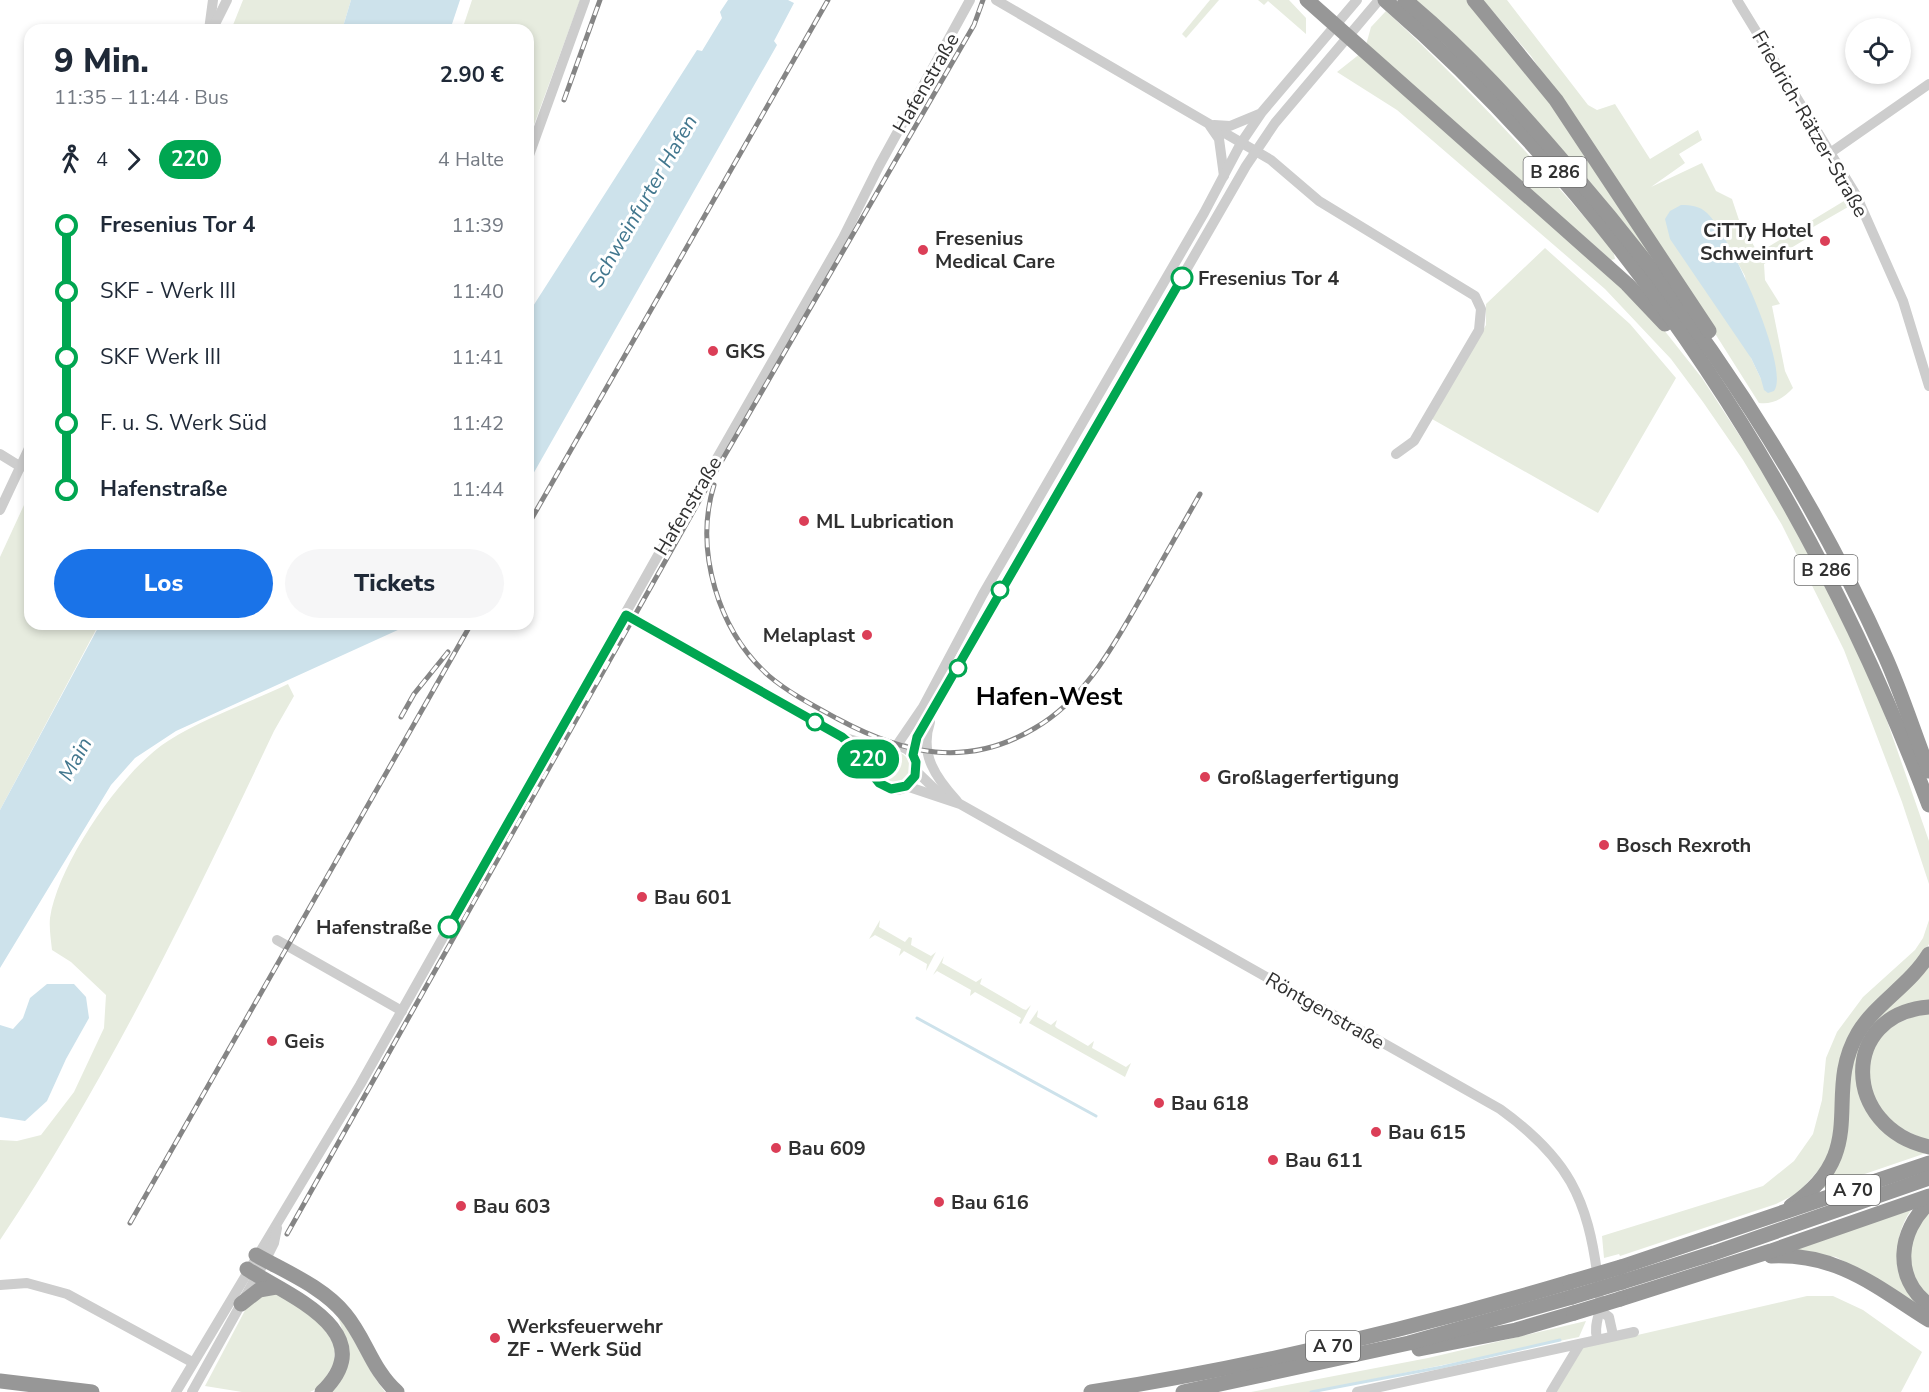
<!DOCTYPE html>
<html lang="de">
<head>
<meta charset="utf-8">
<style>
	body { margin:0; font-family:"Nunito Sans",sans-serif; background:#f6f6f7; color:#1f2937; height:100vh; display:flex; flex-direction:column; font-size:22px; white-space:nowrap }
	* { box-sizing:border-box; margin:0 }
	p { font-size:20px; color:#747a83 }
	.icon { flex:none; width:33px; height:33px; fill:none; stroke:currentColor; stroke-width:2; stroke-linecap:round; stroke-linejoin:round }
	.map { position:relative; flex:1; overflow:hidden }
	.details { position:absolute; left:24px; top:24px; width:510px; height:606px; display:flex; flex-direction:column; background:#fff; border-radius:18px; box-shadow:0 3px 9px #0003 }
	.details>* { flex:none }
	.badge { padding:0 12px; border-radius:20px; font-size:21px; line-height:39px }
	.buttons { position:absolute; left:1845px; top:18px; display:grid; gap:12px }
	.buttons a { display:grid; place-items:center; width:66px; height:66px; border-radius:50%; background:#fff; box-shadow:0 3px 9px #0003; font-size:30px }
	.map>.badge { position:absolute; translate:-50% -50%; box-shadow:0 0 0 3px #fff }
	.legs { display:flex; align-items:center; gap:9px; height:66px; padding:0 30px; font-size:20px }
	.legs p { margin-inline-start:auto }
	.overview { display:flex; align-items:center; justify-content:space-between; height:102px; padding:0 30px }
	h1 { font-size:33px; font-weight:800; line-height:45px }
	.primary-button { display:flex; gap:12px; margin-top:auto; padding:12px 30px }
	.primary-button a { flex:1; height:69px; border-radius:36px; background:#1a73e8; color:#fff; font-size:24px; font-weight:800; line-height:69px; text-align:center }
	.primary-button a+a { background:#f6f6f7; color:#1f2937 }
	ul { padding:0 30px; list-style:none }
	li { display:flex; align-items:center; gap:21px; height:66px; font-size:22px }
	li i { display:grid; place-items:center; width:9px; height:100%; margin:0 8px; background:currentColor }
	li i::after { content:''; width:15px; height:15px; margin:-8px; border:4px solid; border-radius:50%; background:#fff }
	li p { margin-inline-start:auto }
	li:first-child i { background:linear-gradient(#0000 50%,currentColor 0) }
	li:last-child i { background:linear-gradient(currentColor 50%,#0000 0) }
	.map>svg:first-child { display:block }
</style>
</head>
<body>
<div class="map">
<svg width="1929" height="1392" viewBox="0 0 1929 1392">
	<rect width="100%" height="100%" fill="#fff"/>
	<g fill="#e7ecdf" fill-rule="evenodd">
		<polygon points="243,0 351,0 342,30 231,30"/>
		<polygon points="472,0 580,0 528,141 528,30 462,30"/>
		<polygon points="1210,0 1219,0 1186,38 1182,34"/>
		<polygon points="1258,0 1289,0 1306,18 1306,34 1268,1 1264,5"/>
		<polygon points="1416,0 1468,0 1523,63 1658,259 1654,263"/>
		<path d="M1483 0H1507L1588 105 1597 110 1615 104 1650 159 1698 130 1702 140 1679 154 1685 163 1651 187 1702 163 1716 191 1732 199 1739 220 1758 253 1844 201 1848 207 1808 230 1811 236 1764 264 1765 280 1780 304 1772 306 1785 371 1793 388C1784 398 1773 405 1759 403L1685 286 1531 56ZM1718 227 1745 276 1761 379 1751 358Z"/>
		<path d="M1386 11C1467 86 1541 166 1613 250L1615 259 1611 260 1366 45 1371 27Z"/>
		<polygon points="1361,53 1641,301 1702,378 1783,502 1818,566 1880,701 1929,841 1929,884 1902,802 1844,650 1782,525 1743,460 1703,402 1671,359 1605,289 1397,110 1337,72"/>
		<polygon points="1545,248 1630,324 1676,378 1598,513 1432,419 1486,325 1486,304"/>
		<polygon points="30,492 30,624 99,624 0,810 0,557"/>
		<path d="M288 684 294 696 274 731C191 906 108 1079 0 1240V1140L17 1141 41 1135 74 1092 104 1028 106 995 71 962 52 950C51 940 49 928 50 918 58 864 122 770 168 741 204 718 249 703 288 684Z"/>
		<circle cx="895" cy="767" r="15"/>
		<polygon points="880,920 879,927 905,942 909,937 912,938 911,945 931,956 936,952 926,971 927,964 904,951 899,956 901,949 875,935 869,939"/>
		<polygon points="1929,920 1929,944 1924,953 1859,1025 1833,1141 1824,1164 1798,1193 1776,1204 1620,1256 1619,1254 1604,1258 1602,1236 1763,1186 1794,1161 1813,1134 1822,1100 1826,1058 1837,1032 1863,997 1915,950 1923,938"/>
		<polygon points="944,956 942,963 976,982 982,978 980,984 1023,1009 1026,1010 1031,1005 1021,1024 1019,1023 1021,1018 975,992 970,996 971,990 937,971 933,975"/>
		<polygon points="1929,963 1929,1004 1878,1026 1865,1103 1929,1152 1815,1191 1820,1186 1854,1057 1868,1028"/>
		<polygon points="1038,1010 1037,1017 1051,1025 1057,1020 1055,1026 1057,1028 1088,1046 1094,1041 1092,1048 1126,1067 1131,1063 1125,1077 1029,1023"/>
		<polygon points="1929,1010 1929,1142 1887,1121 1869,1093 1869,1053 1884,1029"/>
		<path d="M1929 1207V1300C1898 1263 1910 1252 1924 1210Z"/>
		<path d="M1911 1210C1883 1253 1907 1275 1929 1314L1890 1287 1836 1257 1787 1250Z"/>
		<polygon points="271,1290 311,1311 335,1345 334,1363 320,1387 310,1392 242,1392 205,1386 250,1301"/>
		<polygon points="1807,1296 1833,1296 1863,1310 1922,1352 1901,1392 1554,1392 1581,1348"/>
		<path d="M337 1315C356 1339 366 1368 385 1392H330C353 1372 347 1339 337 1315Z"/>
		<polygon points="1586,1321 1579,1337 1311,1392 1251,1392 1428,1358"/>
	</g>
	<g fill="#cde2eb">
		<polygon points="351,0 460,0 450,30 342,30"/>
		<polygon points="728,0 788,0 794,3 774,41 777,45 528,483 528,314 697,50 702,51 722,18 720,12"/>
		<path d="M1681 205C1691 205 1700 206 1707 213 1729 233 1791 369 1774 391L1768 393 1764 390 1761 379 1751 358 1670 239 1665 219 1670 211Z"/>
		<polygon points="100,624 411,624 176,731 135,758 111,785 0,968 0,810"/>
		<polygon points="47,984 74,984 86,997 89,1018 66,1059 47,1101 25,1121 0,1117 0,1025 13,1029 23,1018 30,998"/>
	</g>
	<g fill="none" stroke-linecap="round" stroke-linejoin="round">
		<g stroke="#cde2eb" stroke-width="3">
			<polyline points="917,1018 1096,1116"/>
			<polyline points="1311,1392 1442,1367 1560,1340"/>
		</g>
		<g stroke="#cdcdcd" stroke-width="10">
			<polyline points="996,0 1271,160 1319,201 1475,296 1481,309 1479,330 1414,441 1396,454"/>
			<polyline points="1737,0 1856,195 1903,301 1929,386"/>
			<polyline points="209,30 213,0"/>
			<polyline points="212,30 227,0"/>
			<polyline points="1214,125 1230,126 1259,114"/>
			<polyline points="1210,126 1219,139 1224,176"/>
			<polyline points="1830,153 1929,84"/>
			<polyline points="528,158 585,0"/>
			<polyline points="0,454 21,467"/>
			<polyline points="0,510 30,446"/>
			<polyline points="626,615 842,737 883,749"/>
			<path d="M930 722C919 754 936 778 957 801"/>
			<polyline points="845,739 873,764"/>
			<polyline points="897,745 923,707 983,594 1204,213 1241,143 1262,112 1357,0"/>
			<circle cx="895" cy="768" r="22"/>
			<polyline points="913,755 917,737 1246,166 1275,123 1379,0"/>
			<polyline points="916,771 941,795"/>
			<path d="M906 786 960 804 1500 1109C1568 1158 1588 1198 1598 1280"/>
			<polyline points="277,940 402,1011"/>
			<polyline points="0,1285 27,1283 67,1294 192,1362"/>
			<polyline points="1601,1311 1609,1317 1613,1335"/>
			<path d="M1597 1338C1593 1323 1602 1313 1600 1299"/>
			<polyline points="176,1392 360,1085 661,550 684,516 843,238 879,166 970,0"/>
			<polyline points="192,1392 265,1261 274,1243 277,1228"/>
			<polyline points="1357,1392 1634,1332"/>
			<polyline points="1551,1392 1580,1344"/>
		</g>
		<g stroke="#979797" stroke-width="15">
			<polyline points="1307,0 1627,284 1665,324"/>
			<path d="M1385 0C1631 214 1814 501 1929 805"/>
			<path d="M1405 0C1467 51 1521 112 1573 173 1699 319 1806 480 1885 656 1902 694 1914 733 1929 771"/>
			<polyline points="1474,0 1556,100 1709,331"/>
			<path d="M1929 1007C1839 1014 1842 1128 1929 1147"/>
			<path d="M1929 1203C1898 1231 1893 1278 1929 1305"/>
			<path d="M1791 1206C1873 1150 1821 1096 1858 1033 1876 1003 1910 985 1929 954"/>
			<path d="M256 1255C286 1272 323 1287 345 1314 366 1339 372 1370 397 1392"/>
			<path d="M1771 1256C1838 1253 1875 1286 1929 1320"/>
			<polyline points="1621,1267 1929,1163"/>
			<path d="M247 1269C287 1295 384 1332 322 1392"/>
			<polyline points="1622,1282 1714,1253 1929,1178"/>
			<polyline points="1620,1299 1771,1251 1929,1196"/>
			<polyline points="241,1304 259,1290 276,1287"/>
			<polyline points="1419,1349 1516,1330 1574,1313"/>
			<polyline points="0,1381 92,1392"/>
			<path d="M1091 1392C1254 1367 1412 1329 1570 1282"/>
			<polyline points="1183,1392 1409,1343 1572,1297"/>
		</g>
		<defs>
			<g id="rail">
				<polyline points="564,100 600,0"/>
				<path d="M714 485C694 550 718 631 769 676 789 693 814 706 838 719 903 754 967 769 1035 728 1086 698 1113 646 1142 596 1161 562 1181 528 1200 494"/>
				<polyline points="528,525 828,0"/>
				<polyline points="401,717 414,694 448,652"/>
				<polyline points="130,1223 471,624"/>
				<polyline points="287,1234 721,462 974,25 983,0"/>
			</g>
		</defs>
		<use href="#rail" stroke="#858585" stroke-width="5"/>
		<use href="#rail" stroke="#fff" stroke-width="3" stroke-dasharray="9" stroke-linecap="butt"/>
		<g stroke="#979797" stroke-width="15">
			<polyline points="1570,1282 1621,1267"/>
			<polyline points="1572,1297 1622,1282"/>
			<polyline points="1574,1313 1620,1299"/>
		</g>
	</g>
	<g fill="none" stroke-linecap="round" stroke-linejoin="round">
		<defs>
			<polyline id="line-1" points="449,927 626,615 842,737 873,764 875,778 879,783 891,789 906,786 915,776 916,762 913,755 917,737 1182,278"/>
		</defs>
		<use href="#line-1" stroke="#fff" stroke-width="14"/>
		<use href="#line-1" stroke="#00a651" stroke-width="9"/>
	</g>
	<g fill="#db3e57" stroke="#fff" stroke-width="2">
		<circle cx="1825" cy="241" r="6"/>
		<circle cx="923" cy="250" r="6"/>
		<circle cx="713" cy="351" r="6"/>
		<circle cx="804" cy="521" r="6"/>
		<circle cx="867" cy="635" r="6"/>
		<circle cx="1205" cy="777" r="6"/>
		<circle cx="1604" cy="845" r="6"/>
		<circle cx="642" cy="897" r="6"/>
		<circle cx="272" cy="1041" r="6"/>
		<circle cx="1159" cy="1103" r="6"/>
		<circle cx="1376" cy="1132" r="6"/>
		<circle cx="776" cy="1148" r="6"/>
		<circle cx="1273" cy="1160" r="6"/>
		<circle cx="939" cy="1202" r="6"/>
		<circle cx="461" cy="1206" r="6"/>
		<circle cx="495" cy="1338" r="6"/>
	</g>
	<g fill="#fff" stroke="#00a651" stroke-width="3">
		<circle cx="1182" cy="278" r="10"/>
		<circle cx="1000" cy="590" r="8"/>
		<circle cx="958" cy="668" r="8"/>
		<circle cx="815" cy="722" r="8"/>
		<circle cx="449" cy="927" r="10"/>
	</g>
	<g text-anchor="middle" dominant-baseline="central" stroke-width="6" stroke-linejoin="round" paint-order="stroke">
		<g fill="#fff" stroke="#6e6e6e" stroke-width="1.5">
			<rect x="1523.5" y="157" width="63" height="30" rx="4.5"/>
			<rect x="1794.5" y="555" width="63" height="30" rx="4.5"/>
			<rect x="1826" y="1175" width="54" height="30" rx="4.5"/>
			<rect x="1306" y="1331" width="54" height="30" rx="4.5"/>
		</g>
		<g font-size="18" font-weight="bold" fill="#303030">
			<text x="1555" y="172">B 286</text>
			<text x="1826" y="570">B 286</text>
			<text x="1853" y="1190">A 70</text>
			<text x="1333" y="1346">A 70</text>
		</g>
		<g font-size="20" fill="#303030" stroke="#fff">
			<text transform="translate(926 83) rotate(-60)">Hafenstraße</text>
			<text transform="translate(1810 124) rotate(60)">Friedrich-Rätzer-Straße</text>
			<text transform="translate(688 506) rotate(-59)">Hafenstraße</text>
			<text transform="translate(1325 1011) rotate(30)">Röntgenstraße</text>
		</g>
		<g font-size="20" font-weight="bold" fill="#303030" stroke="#fff" text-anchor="start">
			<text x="1813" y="230" text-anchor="end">CiTTy Hotel<tspan x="1813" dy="23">Schweinfurt</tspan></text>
			<text x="935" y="238">Fresenius<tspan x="935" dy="23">Medical Care</tspan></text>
			<text x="725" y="351">GKS</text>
			<text x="816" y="521">ML Lubrication</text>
			<text x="855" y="635" text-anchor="end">Melaplast</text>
			<text x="1217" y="777">Großlagerfertigung</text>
			<text x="1616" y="845">Bosch Rexroth</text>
			<text x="654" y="897">Bau 601</text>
			<text x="284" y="1041">Geis</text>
			<text x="1171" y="1103">Bau 618</text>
			<text x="1388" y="1132">Bau 615</text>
			<text x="788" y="1148">Bau 609</text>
			<text x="1285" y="1160">Bau 611</text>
			<text x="951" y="1202">Bau 616</text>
			<text x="473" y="1206">Bau 603</text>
			<text x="507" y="1326">Werksfeuerwehr<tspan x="507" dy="23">ZF - Werk Süd</tspan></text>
		</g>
		<g font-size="20" font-weight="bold" fill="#303030" stroke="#fff" text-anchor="start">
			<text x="1198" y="278">Fresenius Tor 4</text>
			<text x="432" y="927" text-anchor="end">Hafenstraße</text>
		</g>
		<g font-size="21" font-style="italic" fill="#42778e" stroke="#fff">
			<text transform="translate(643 201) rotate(-60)">Schweinfurter Hafen</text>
			<text transform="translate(75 759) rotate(-61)">Main</text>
		</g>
		<g font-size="26" font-weight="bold" fill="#000" stroke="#fff">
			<text x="1049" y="696">Hafen-West</text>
		</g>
	</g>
</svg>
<div class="buttons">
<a><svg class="icon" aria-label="locate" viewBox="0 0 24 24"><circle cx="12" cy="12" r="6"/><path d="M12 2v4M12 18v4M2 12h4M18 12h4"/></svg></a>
</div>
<b class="badge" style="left:868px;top:759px;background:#00a651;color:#fff">220</b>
<section class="details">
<div class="overview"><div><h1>9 Min.</h1><p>11:35 – 11:44 · Bus</p></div><b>2.90 €</b></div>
<div class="legs"><svg class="icon" aria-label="walk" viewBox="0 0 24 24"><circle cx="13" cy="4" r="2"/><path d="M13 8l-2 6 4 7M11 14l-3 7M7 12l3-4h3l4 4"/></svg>4<svg class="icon" aria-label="forward" viewBox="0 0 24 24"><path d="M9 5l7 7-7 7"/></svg><b class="badge" style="background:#00a651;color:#fff">220</b><p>4 Halte</p></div>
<ul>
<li><i style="color:#00a651"></i><b>Fresenius Tor 4</b><p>11:39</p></li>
<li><i style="color:#00a651"></i><span>SKF - Werk III</span><p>11:40</p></li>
<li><i style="color:#00a651"></i><span>SKF Werk III</span><p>11:41</p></li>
<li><i style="color:#00a651"></i><span>F. u. S. Werk Süd</span><p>11:42</p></li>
<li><i style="color:#00a651"></i><b>Hafenstraße</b><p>11:44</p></li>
</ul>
<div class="primary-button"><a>Los</a><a>Tickets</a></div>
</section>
</div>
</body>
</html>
